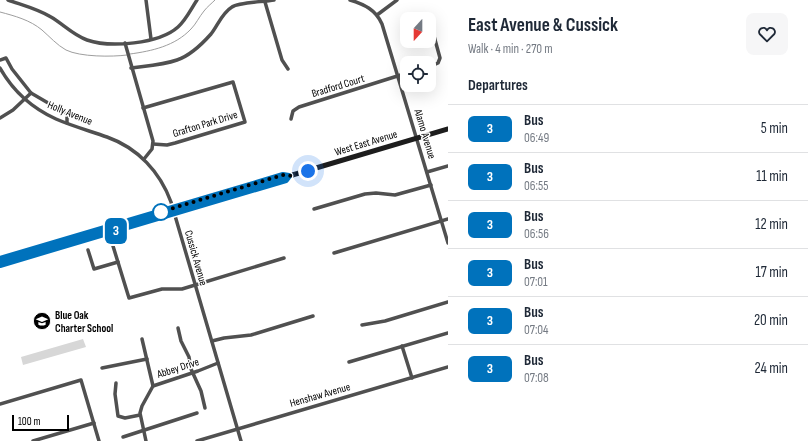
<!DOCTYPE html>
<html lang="en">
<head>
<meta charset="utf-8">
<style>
	body { margin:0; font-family:"Sofia Sans Condensed",sans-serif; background:#f6f6f7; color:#1f2937; height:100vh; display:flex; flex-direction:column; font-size:15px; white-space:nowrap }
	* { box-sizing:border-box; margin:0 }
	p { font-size:13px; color:#747a83 }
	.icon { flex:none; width:22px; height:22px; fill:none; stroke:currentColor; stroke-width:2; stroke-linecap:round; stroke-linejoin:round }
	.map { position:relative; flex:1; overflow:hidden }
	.panel { display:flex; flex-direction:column; background:#fff; width:360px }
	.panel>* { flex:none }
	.badge { padding:0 8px; border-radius:6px; font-size:14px; line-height:26px }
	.needle { width:26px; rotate:201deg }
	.buttons { position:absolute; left:400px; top:12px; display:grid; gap:8px }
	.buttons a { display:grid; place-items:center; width:36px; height:36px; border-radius:8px; background:#fff; box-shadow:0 4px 16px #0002; font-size:20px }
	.scale { position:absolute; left:12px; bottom:10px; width:57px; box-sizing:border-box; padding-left:4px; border:2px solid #000; border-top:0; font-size:11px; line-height:14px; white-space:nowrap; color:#000; -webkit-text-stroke:3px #fff; paint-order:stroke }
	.you { position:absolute; width:20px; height:20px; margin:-10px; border:3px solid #fff; border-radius:50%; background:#1a73e8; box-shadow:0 0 0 6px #1a73e833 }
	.map>.badge { position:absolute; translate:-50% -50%; box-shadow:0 0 0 2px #fff }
	h2 { padding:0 20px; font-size:15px; line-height:36px }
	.round { display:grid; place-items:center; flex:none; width:42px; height:42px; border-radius:8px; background:#f6f6f7 }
	.headline { display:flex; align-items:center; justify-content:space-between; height:68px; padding:0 20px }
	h1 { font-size:19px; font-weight:700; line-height:30px }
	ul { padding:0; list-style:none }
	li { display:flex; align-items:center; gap:12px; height:48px; padding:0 20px; border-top:1px solid #e0e1e3 }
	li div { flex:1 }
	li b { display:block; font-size:15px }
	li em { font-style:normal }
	li .badge { min-width:44px; font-weight:700; text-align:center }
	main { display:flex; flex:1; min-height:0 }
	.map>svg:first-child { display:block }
</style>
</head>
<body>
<main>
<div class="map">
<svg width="448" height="441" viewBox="0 0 448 441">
	<rect width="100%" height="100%" fill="#fff"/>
	<polygon fill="#d7d7d7" points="83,339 86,347 23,365 21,357"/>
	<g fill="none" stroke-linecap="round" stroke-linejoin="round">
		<g stroke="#9e9e9e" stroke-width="1">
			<path d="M0 12C15 16 30 20 42 30 50 37 57 45 66 50 80 57 112 57 127 55"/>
			<path d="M130 54C152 51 175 46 191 29 196 24 199 17 204 11 207 7 211 4 215 0"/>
		</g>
		<g stroke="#505050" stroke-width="3.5">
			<path d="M8 0C22 5 38 9 51 17 63 24 73 35 87 40 110 48 159 44 178 27 186 20 191 9 197 0"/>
			<polyline points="146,0 151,39"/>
			<path d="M350 0C364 4 376 10 382 24L448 243"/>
			<polyline points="265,2 282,60 288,69"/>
			<polyline points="377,15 397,0"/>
			<polyline points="125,43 153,141 152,149 144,159"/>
			<polyline points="0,60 6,58 12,69 31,93 67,114 67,123"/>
			<polyline points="429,67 438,63 440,58 434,36"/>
			<path d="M0 68C13 91 32 108 56 119 72 126 90 131 107 137 138 148 160 172 171 202L241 441"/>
			<path d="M131 68C146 66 163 65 177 60 189 56 203 43 211 34 218 25 222 13 232 7 239 2 264 2 274 0"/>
			<polyline points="143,108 233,82 245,122 175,143 167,145 153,144"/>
			<polyline points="0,118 13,110 31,93"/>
			<polyline points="291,119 293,111 299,107 407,73"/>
			<polyline points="427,172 448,166"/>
			<polyline points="314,209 365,194 376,193 395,195 431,185"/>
			<polyline points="109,233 129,298 162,289 182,289 284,258"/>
			<polyline points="88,250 94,269 118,262"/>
			<polyline points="334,253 448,219"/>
			<polyline points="362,325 385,321 448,302"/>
			<polyline points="178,328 181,341 189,357 191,369 201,391 205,408"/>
			<polyline points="142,339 153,386"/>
			<polyline points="212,341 224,338 251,335 313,316"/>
			<polyline points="402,346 412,378"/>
			<polyline points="349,362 448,333"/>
			<polyline points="102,368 147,359"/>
			<polyline points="116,383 115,394 118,416 125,418 140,415"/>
			<polyline points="0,404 81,380 99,441"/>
			<polyline points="123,437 197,413"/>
			<polyline points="33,441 94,423"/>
			<polyline points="146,441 140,413 142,406 153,386 198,371 218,363"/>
			<polyline points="197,441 448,367"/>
		</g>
		<g stroke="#1d1d1d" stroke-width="5">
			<polyline points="0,259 283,175 289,176 448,129"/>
			<polyline points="0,265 286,180 289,176"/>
		</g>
	</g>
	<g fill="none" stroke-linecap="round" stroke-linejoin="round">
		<defs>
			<polyline id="line" points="0,259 283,175 289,176 286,180 0,265"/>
		</defs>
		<use href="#line" stroke="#fff" stroke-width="9"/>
		<use href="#line" stroke="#0072bc" stroke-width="6"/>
		<polyline stroke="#000" stroke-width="4" stroke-dasharray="0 7.2" points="161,212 160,212 283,175 289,176 308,171"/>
	</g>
	<defs>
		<symbol id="school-disc" viewBox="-11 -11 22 22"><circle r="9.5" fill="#000" stroke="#fff"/><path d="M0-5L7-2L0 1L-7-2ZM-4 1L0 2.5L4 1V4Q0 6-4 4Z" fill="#fff"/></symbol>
	</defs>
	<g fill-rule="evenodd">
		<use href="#school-disc" x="32" y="311" width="20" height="20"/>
	</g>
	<circle fill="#fff" stroke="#0072bc" stroke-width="2" cx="161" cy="212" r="8"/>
	<g text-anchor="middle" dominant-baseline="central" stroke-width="3" stroke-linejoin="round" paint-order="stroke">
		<g font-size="11" fill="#000" stroke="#fff">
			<text transform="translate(338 86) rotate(-17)">Bradford Court</text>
			<text transform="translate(70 113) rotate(22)">Holly Avenue</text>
			<text transform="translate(205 124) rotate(-17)">Grafton Park Drive</text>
			<text transform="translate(425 134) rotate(73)">Alamo Avenue</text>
			<text transform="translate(366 143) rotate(-17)">West East Avenue</text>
			<text transform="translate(196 258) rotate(74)">Cussick Avenue</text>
			<text transform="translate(178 368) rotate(-18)">Abbey Drive</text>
			<text transform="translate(320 395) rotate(-16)">Henshaw Avenue</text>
		</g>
		<g font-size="11" font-weight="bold" fill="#000" stroke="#fff" text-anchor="start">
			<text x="55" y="315">Blue Oak<tspan x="55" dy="13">Charter School</tspan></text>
		</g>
	</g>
</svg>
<div class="buttons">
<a><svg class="needle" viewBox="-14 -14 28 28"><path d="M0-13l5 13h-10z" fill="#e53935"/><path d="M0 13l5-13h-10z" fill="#747a83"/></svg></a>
<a><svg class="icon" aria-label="locate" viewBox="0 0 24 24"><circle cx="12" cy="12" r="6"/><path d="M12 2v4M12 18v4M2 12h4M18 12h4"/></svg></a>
</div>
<div class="scale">100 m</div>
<div class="you" style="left:308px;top:171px"></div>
<b class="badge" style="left:116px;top:231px;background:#0072bc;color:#fff">3</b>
</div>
<section class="panel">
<div class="headline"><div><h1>East Avenue &amp; Cussick</h1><p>Walk · 4 min · 270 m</p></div><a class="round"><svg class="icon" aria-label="heart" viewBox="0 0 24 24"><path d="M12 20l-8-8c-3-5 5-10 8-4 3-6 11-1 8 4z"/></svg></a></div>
<h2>Departures</h2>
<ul>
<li><span class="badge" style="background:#0072bc;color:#fff">3</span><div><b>Bus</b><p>06:49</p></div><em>5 min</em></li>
<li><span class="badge" style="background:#0072bc;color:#fff">3</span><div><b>Bus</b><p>06:55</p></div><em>11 min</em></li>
<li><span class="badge" style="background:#0072bc;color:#fff">3</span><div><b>Bus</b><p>06:56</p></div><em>12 min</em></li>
<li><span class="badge" style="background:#0072bc;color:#fff">3</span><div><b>Bus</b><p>07:01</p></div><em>17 min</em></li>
<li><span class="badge" style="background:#0072bc;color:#fff">3</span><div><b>Bus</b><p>07:04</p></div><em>20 min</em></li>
<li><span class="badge" style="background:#0072bc;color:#fff">3</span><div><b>Bus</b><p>07:08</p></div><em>24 min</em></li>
</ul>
</section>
</main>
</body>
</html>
